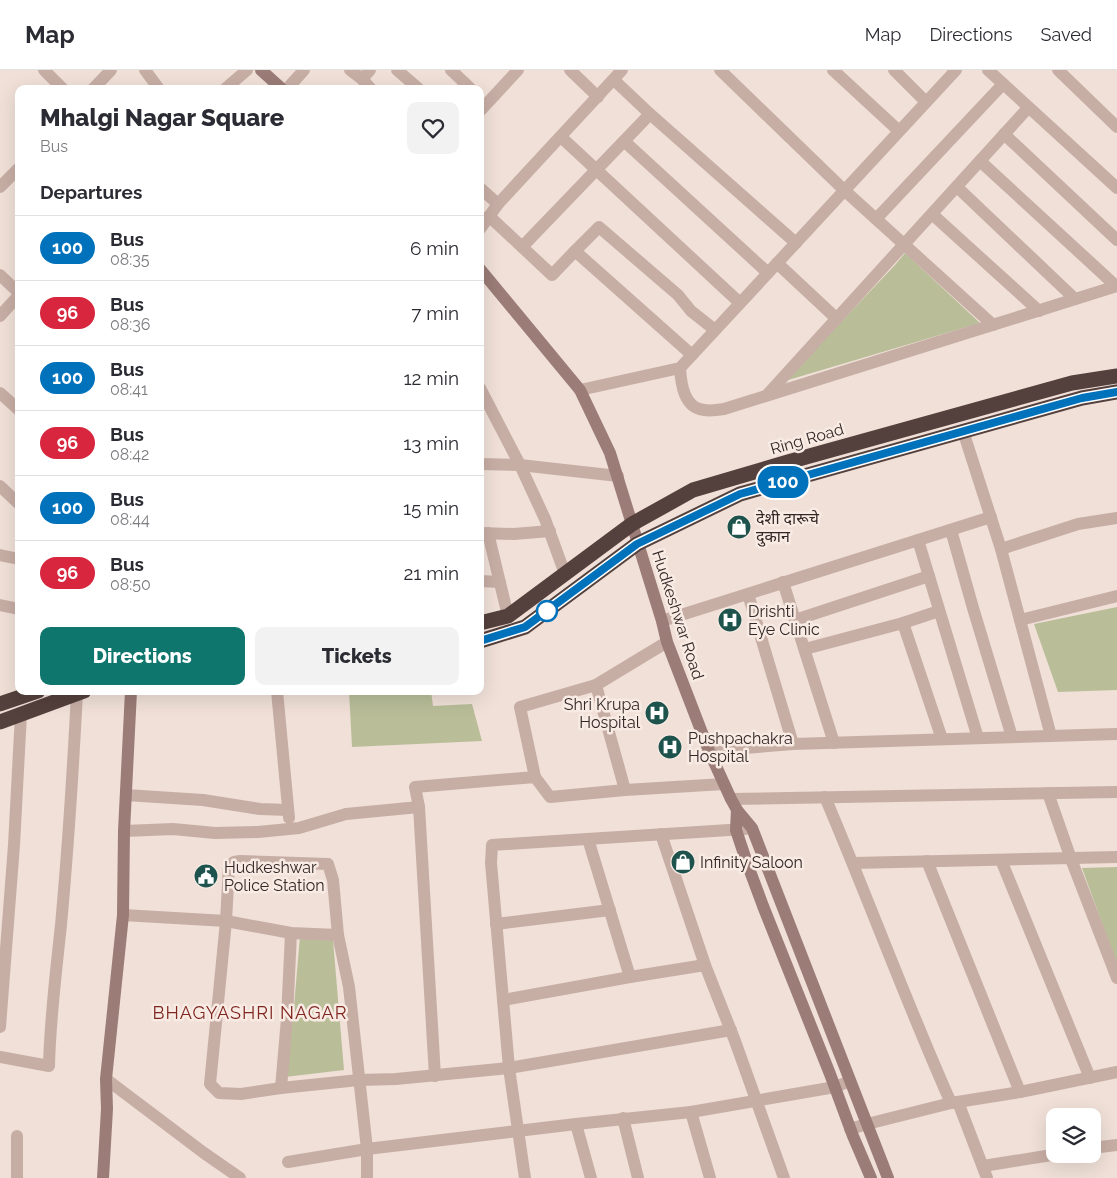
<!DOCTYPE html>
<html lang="en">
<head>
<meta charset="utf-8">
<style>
	body { margin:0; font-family:Raleway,"Noto Sans Devanagari",sans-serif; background:#f2f2f3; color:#2b2b33; height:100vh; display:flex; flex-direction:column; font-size:19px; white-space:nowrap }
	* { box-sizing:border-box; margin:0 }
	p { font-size:16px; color:#7c7c81 }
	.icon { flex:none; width:28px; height:28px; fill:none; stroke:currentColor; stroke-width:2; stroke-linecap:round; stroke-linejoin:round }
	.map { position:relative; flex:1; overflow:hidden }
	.sheet { position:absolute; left:15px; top:15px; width:469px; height:610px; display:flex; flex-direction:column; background:#fff; border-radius:10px; box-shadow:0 5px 20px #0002 }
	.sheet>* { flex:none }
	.badge { padding:0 10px; border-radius:16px; font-size:18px; line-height:32px }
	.buttons { position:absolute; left:1046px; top:1038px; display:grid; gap:10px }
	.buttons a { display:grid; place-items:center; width:55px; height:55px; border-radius:10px; background:#fff; box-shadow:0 5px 20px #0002; font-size:25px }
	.map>.badge { position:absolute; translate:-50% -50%; box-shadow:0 0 0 2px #fff }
	h2 { padding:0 25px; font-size:19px; line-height:45px }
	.round { display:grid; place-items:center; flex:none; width:52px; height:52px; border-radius:10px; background:#f2f2f3 }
	.overview { display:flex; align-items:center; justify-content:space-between; height:85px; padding:0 25px }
	h1 { font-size:24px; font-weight:800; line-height:38px }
	.primary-button { display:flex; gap:10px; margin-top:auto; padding:10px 25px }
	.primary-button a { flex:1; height:58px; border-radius:10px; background:#0f766e; color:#fff; font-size:20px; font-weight:800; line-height:58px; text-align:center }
	.primary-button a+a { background:#f2f2f3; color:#2b2b33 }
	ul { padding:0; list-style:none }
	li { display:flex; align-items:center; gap:15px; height:65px; padding:0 25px; border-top:1px solid #e1e1e2 }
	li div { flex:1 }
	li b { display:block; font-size:19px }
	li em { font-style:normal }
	li .badge { min-width:55px; font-weight:700; text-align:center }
	header { display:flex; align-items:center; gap:30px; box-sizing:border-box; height:70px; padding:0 25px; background:#fff; border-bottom:1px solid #e1e1e2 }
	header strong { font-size:24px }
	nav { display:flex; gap:28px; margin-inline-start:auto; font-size:18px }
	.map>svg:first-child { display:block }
</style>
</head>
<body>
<header>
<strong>Map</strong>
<nav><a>Map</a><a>Directions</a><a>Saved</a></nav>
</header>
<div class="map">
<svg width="1117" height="1108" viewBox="0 0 1117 1108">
	<rect width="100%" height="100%" fill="#f0e0d8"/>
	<g fill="#b9be99">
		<polygon points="905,183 980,253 785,311 895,195"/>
		<polygon points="1117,537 1117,620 1058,622 1034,554"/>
		<polygon points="349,621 431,621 433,636 472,634 482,671 352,677"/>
		<polygon points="1117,797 1117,895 1082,798"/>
		<polygon points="300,866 333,870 344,1000 285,1007 293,948"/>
	</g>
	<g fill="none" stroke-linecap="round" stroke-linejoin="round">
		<g stroke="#c7aea5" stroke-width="12">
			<polyline points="44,0 63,19"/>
			<polyline points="145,0 159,19"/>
			<polyline points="350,0 362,9"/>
			<polyline points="370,0 362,9 371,19"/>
			<polyline points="397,0 419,19"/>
			<polyline points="451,0 471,19"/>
			<polyline points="570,0 598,27"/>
			<polyline points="720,0 844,120 993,255"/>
			<polyline points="833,0 899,61"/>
			<polyline points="894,0 926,32"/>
			<polyline points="988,0 1117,118"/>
			<polyline points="1058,0 1117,57"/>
			<polyline points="614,10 650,44"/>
			<polyline points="93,19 111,0"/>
			<polyline points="225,19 247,0"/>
			<polyline points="287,19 304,0"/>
			<polyline points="480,41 518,0"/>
			<polyline points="1004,64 1117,170"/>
			<polyline points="561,67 740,233"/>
			<polyline points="624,71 768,203"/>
			<polyline points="980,91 1116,216"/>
			<polyline points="0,117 19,98"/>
			<polyline points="957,117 1075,229"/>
			<polyline points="480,118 498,134"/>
			<polyline points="932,144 1039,241"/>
			<polyline points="489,146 552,205 575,181"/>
			<polyline points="876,149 1003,14"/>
			<polyline points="480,159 498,134 622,0"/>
			<polyline points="522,177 650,44 796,173"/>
			<polyline points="777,193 837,249"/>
			<polyline points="0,205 19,223"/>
			<polyline points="0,246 19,225"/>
			<polyline points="692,285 575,181 599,157 678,225 691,241 715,260"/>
			<path d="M680 298C681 314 684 338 704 340 710 341 718 340 724 339L1117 216"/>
			<polyline points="480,318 520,395 545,449 565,504"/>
			<polyline points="580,320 680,298 956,0"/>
			<polyline points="0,323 19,340"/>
			<polyline points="767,325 1028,38"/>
			<polyline points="963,361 1001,479 1051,666"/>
			<polyline points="480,394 520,395 618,406"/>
			<polyline points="0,416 19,434"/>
			<polyline points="951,460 973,538 1012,667"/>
			<polyline points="480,463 514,464 550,461"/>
			<polyline points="488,463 508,546"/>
			<polyline points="918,470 978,668"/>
			<polyline points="1001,479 1078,454 1117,448"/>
			<polyline points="0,485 19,489"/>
			<polyline points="480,511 500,512"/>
			<polyline points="783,512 795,550 929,506"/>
			<polyline points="748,524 793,674"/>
			<polyline points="0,535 19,539"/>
			<polyline points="795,550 834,673"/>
			<polyline points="1020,550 1117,526"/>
			<polyline points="662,551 991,447"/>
			<polyline points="903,553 942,669"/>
			<polyline points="805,579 903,553 939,541"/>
			<polyline points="277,621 289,748"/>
			<polyline points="709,681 793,674 1117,664"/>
			<polyline points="535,707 520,637 596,615"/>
			<polyline points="625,720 596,615 667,572"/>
			<polyline points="1048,723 1071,789 1117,908"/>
			<polyline points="126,725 203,730 260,739 288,740"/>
			<path d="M825 727C868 828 906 932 951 1033"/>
			<polyline points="731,729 1117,722"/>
			<polyline points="419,737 435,1006"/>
			<polyline points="124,761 173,759 215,763 258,762 299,758 346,744 419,737 415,717 535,707 550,727 625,720 724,714"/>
			<polyline points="661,764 705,895"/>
			<polyline points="588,769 630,907 705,895 735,971 784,1108"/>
			<polyline points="1001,790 1090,1008"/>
			<polyline points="927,791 1020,1022"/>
			<polyline points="853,793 1117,787"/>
			<polyline points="123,845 226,851 291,863 338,865 349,917 367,1079 576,1054 691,1042 835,1017 850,1011"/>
			<polyline points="496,854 610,840"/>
			<polyline points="338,865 333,810 328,794 240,791 234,792 229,796 226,851 210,1014 219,1023 241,1024 281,1018 359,1010 396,1009 509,998 731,960"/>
			<polyline points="503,930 630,907"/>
			<polyline points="0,957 14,775 21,644"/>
			<path d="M0 987 49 996C50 949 56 902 61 855 68 778 73 700 77 623"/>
			<polyline points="106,1009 204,1083 240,1108"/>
			<polyline points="281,1018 287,948 291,863"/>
			<polyline points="958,1032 987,1108"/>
			<polyline points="691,1042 710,1108"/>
			<polyline points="623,1048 638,1108"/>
			<polyline points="576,1054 591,1108"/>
			<polyline points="850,1059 867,1054 951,1033 1020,1022 1117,1002"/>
			<polyline points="17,1066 17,1108"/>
			<polyline points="1092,1078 1117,1075"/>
			<polyline points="288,1092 367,1079 367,1108"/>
			<polyline points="983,1096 1058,1084"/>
			<polyline points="525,1108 509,998 491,793 492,775 745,759"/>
		</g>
		<g stroke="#9b7c76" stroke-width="12">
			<polyline points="261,0 282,19"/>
			<polyline points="480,199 580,320 610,383 662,551 667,572 709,681 731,729 737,740 752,758 888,1108"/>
			<polyline points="737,740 736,760 747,793 763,836 830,1004 853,1066 871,1108"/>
			<polyline points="103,1108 107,1039 106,1009 123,845 124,761 131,621"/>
		</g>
		<g stroke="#54403d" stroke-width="15">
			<polyline points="480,553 508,546 632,454 693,420 788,392 1072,313 1117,306"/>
			<polyline points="480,571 525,557 637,474 740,424 1082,328 1117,322"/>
			<polyline points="0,634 38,621"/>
			<polyline points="0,652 84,621"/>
		</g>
	</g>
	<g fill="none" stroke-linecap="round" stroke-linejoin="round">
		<defs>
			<polyline id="line" points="480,571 525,557 637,474 740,424 1082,328 1117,322"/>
		</defs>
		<use href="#line" stroke="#fff" stroke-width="11"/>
		<use href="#line" stroke="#0072bc" stroke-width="8"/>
	</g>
	<defs>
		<symbol id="shop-disc" viewBox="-11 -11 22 22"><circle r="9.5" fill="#1d534c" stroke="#f8ebe4"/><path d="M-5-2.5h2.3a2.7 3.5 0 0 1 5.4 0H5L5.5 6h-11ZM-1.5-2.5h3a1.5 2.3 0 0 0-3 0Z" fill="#fff"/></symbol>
		<symbol id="hospital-disc" viewBox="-11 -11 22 22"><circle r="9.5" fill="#1d534c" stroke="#f8ebe4"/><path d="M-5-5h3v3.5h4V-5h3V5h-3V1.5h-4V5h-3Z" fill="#fff"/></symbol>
		<symbol id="civic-disc" viewBox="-11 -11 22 22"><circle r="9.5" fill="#1d534c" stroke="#f8ebe4"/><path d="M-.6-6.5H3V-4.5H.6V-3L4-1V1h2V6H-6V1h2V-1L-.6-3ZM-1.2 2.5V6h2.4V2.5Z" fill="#fff"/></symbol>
	</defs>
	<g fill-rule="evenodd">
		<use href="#shop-disc" x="725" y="443" width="28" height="28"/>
		<use href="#hospital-disc" x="716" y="536" width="28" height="28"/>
		<use href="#hospital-disc" x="643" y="629" width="28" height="28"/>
		<use href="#hospital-disc" x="656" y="663" width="28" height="28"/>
		<use href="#shop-disc" x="669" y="778" width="28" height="28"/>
		<use href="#civic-disc" x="192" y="792" width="28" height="28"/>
	</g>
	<circle fill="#fff" stroke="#0072bc" stroke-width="2.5" cx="547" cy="541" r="10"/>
	<g text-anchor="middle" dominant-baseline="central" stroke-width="5" stroke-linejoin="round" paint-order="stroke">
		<g font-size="16" fill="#332726" stroke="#f8ebe4">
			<text transform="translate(807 369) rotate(-16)">Ring Road</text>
			<text transform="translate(678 545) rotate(72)">Hudkeshwar Road</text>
		</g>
		<g font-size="16" fill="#332726" stroke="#f8ebe4" text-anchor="start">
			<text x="756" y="448">देशी दारूचे<tspan x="756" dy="18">दुकान</tspan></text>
			<text x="748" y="541">Drishti<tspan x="748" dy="18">Eye Clinic</tspan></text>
			<text x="640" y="634" text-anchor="end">Shri Krupa<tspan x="640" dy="18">Hospital</tspan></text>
			<text x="688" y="668">Pushpachakra<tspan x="688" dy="18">Hospital</tspan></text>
			<text x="700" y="792">Infinity Saloon</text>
			<text x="224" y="797">Hudkeshwar<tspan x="224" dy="18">Police Station</tspan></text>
		</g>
		<g font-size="18" letter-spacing="1" fill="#802621" stroke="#f8ebe4">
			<text x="250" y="942">BHAGYASHRI NAGAR</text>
		</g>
	</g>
</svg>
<div class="buttons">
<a><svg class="icon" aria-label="layers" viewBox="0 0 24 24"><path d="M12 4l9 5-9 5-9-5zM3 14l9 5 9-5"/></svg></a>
</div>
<b class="badge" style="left:783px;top:412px;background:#0072bc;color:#fff">100</b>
<section class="sheet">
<div class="overview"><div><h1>Mhalgi Nagar Square</h1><p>Bus</p></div><a class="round"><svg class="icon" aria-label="heart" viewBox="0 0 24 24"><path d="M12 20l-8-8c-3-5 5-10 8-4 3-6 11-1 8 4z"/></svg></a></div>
<h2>Departures</h2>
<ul>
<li><span class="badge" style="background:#0072bc;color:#fff">100</span><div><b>Bus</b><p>08:35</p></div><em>6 min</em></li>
<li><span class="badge" style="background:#d7263d;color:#fff">96</span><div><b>Bus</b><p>08:36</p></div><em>7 min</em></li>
<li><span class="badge" style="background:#0072bc;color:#fff">100</span><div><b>Bus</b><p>08:41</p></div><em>12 min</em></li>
<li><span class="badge" style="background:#d7263d;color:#fff">96</span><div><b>Bus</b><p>08:42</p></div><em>13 min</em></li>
<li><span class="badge" style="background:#0072bc;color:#fff">100</span><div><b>Bus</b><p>08:44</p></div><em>15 min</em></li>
<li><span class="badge" style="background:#d7263d;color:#fff">96</span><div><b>Bus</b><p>08:50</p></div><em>21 min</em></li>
</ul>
<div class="primary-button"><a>Directions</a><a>Tickets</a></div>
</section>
</div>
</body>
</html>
